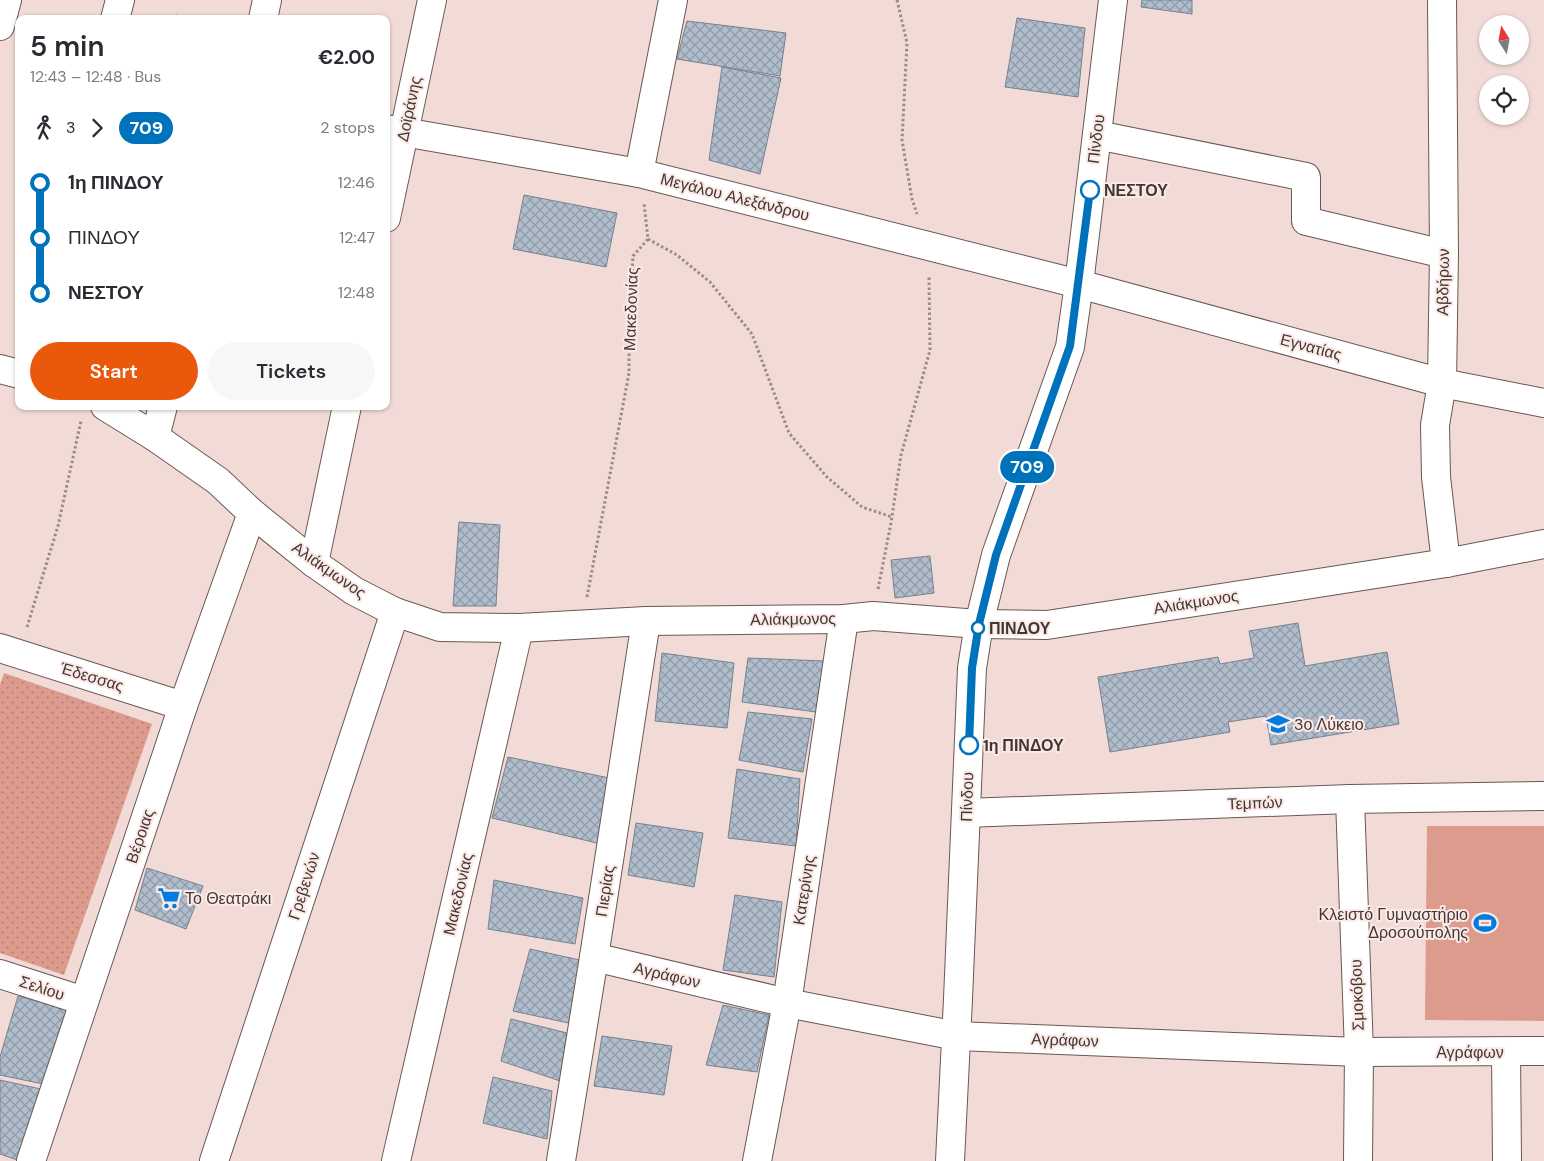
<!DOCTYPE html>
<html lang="en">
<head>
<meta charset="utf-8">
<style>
	body { margin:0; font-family:"DM Sans",sans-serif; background:#f7f7f7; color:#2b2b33; height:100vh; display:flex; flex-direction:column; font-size:19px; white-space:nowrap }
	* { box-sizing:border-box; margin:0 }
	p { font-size:16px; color:#7c7c81 }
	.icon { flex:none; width:28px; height:28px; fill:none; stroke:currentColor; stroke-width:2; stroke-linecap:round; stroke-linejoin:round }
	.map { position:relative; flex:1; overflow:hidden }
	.details { position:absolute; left:15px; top:15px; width:375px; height:395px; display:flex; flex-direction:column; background:#fff; border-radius:10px; box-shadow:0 1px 4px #0004 }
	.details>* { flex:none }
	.badge { padding:0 10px; border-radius:16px; font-size:18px; line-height:32px }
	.needle { width:32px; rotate:349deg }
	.tools { position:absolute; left:1479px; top:15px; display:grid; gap:10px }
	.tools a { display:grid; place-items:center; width:50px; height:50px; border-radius:50%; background:#fff; box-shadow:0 1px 4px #0004; font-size:25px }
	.map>.badge { position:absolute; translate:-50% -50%; box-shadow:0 0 0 2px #fff }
	.legs { display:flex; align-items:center; gap:8px; height:55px; padding:0 15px; font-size:16px }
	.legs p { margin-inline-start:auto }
	.overview { display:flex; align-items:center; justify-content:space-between; height:85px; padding:0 15px }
	h1 { font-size:28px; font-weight:600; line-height:38px }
	.button { display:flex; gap:10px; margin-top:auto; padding:10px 15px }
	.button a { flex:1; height:58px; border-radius:30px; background:#ea580c; color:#fff; font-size:20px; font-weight:600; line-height:58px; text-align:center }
	.button a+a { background:#f7f7f7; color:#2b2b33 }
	ul { padding:0 15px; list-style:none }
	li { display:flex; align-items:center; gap:18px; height:55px; font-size:19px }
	li i { display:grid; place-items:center; width:8px; height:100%; margin:0 6px; background:currentColor }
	li i::after { content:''; width:12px; height:12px; margin:-6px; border:4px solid; border-radius:50%; background:#fff }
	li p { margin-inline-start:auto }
	li:first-child i { background:linear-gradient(#0000 50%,currentColor 0) }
	li:last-child i { background:linear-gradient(currentColor 50%,#0000 0) }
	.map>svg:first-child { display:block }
</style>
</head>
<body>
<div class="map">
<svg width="1544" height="1161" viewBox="0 0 1544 1161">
	<defs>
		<pattern id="green-dots" width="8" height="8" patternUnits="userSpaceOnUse" patternTransform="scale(1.25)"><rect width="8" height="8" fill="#dc9b8d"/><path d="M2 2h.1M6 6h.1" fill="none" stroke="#b47f74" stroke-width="1.8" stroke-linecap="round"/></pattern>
		<pattern id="building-cross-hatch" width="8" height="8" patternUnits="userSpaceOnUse" patternTransform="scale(1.25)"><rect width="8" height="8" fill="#b0bdcd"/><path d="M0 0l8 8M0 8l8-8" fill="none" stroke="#919ba7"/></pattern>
	</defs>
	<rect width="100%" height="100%" fill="#f2dbd6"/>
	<polygon fill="url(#green-dots)" points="4,673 152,724 64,975 0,953 0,685"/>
	<polygon fill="#dc9b8d" points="1427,826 1544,826 1544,1021 1425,1020"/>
	<g fill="url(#building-cross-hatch)" stroke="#758290">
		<polygon points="1142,0 1192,0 1192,14 1141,7"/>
		<polygon points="176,15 193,19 175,19"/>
		<polygon points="1017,18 1085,28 1078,97 1005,87"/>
		<polygon points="687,21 786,33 780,76 677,59"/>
		<polygon points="722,67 781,78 760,174 709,160"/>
		<polygon points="524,195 617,213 606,267 513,249"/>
		<polygon points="459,522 500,525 496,606 453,606"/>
		<polygon points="930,556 934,593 895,598 891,560"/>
		<polygon points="1298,623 1305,666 1387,652 1399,724 1271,745 1266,716 1228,722 1230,732 1110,752 1098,677 1218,657 1220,664 1254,658 1249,631"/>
		<polygon points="662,653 734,663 727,728 655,721"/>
		<polygon points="748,658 824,661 816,712 742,702"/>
		<polygon points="748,712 812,719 803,772 739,760"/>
		<polygon points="508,757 614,779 601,844 492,818"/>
		<polygon points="737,769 800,779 796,846 728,838"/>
		<polygon points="636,823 703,833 694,887 628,875"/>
		<polygon points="147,868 203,886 186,929 135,910"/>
		<polygon points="494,880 583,898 575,944 488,929"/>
		<polygon points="735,895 782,902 774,977 723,970"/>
		<polygon points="530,949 584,961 573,1024 513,1011"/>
		<polygon points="18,996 67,1009 43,1084 0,1075 0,1057"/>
		<polygon points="723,1005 769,1015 757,1072 706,1065"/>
		<polygon points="511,1019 567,1033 560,1081 501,1061"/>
		<polygon points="602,1036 672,1046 664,1095 594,1086"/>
		<polygon points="493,1077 552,1091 547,1139 483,1123"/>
		<polygon points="0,1080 41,1089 20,1161 0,1154"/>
	</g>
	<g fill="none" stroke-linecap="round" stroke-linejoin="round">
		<defs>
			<g id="minor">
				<polyline points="1442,0 1444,254 1442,383 1435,425 1436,477 1446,563"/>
				<polyline points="115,19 120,0"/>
				<polyline points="263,19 267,0"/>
				<polyline points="0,26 7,0"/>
				<polyline points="386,129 639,173 1079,284 1442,383 1544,403"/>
				<polyline points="1097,135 1306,177 1306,221 1444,254"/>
				<polyline points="639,173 673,0"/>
				<polyline points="386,218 432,0"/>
				<polyline points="155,437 163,406"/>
				<polyline points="314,563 347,406"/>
				<polyline points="0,648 183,706"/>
				<polyline points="1350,799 1359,1052 1358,1161"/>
				<polyline points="966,813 1350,799 1544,796"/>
				<polyline points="594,957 787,1003 957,1036 1359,1052 1544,1051"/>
				<polyline points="0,974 84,1001"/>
				<polyline points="1506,1052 1507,1161"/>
				<polyline points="31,1161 183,706 252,513"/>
				<polyline points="214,1161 395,612"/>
				<polyline points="396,1161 519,628"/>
				<polyline points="561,1161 594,957 646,621"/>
				<polyline points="757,1161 787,1003 844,619"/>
			</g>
			<g id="tertiary">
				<polyline points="0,369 19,374"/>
				<polyline points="105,406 155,437 218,481 252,513 314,563 354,591 395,612 440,627 519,628 646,621 844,619 873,616 979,624 1047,625 1312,584 1446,563 1544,544"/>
				<polyline points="950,1161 958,999 972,668 979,624 996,555 1070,347 1079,284 1113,0"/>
			</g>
		</defs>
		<use href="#minor" stroke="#6b5753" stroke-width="30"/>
		<use href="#tertiary" stroke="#6b5753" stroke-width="30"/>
		<g stroke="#9b8b87" stroke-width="3" stroke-dasharray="2.5 2.5" stroke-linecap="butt">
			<polyline points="897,0 907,43 902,140 912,199 917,214"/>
			<polyline points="648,239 677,255 710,282 752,334 789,433 827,477 862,507 892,517"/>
			<polyline points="878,589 891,523 901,455 930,350 929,276"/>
			<polyline points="587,597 629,373 629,322 633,256 648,239 644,203"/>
			<polyline points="27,627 58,526 81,421"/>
		</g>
		<use href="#minor" stroke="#fff" stroke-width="28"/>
		<use href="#tertiary" stroke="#fff" stroke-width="28"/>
	</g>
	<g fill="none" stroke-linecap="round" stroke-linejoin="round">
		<defs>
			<polyline id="line-1" points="969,745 972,668 979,624 996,555 1070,346 1090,190"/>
		</defs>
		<use href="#line-1" stroke="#fff" stroke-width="11"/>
		<use href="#line-1" stroke="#0072bc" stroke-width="8"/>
	</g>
	<defs>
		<symbol id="school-bare" viewBox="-9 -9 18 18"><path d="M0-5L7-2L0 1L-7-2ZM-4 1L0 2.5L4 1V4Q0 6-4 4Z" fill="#007ce2" stroke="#fce9e5" stroke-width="2.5" paint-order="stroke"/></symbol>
		<symbol id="supermarket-bare" viewBox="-9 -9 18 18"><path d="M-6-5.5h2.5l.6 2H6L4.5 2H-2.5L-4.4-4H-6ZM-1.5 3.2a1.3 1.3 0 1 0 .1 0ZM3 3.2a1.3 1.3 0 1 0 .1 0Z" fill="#007ce2" stroke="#fce9e5" stroke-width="2.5" paint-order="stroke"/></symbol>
		<symbol id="stadium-bare" viewBox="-9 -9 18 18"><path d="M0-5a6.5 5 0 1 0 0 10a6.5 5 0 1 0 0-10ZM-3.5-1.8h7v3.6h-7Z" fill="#007ce2" stroke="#fce9e5" stroke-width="2.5" paint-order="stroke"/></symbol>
	</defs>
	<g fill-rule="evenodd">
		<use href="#school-bare" x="1262" y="708" width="32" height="32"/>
		<use href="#supermarket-bare" x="153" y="882" width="32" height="32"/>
		<use href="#stadium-bare" x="1469" y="907" width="32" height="32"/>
	</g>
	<g fill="#fff" stroke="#0072bc" stroke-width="2.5">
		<circle cx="1090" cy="190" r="9"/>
		<circle cx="978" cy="628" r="6"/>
		<circle cx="969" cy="745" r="9"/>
	</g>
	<g text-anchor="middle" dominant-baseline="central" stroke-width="4" stroke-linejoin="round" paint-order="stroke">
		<g font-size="16" fill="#413836" stroke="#fce9e5">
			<text transform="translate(409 109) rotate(-78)">Δοϊράνης</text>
			<text transform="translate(1096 139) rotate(-83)">Πίνδου</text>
			<text transform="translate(735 197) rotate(14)">Μεγάλου Αλεξάνδρου</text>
			<text transform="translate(1443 282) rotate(-89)">Αβδήρων</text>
			<text transform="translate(631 309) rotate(-88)">Μακεδονίας</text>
			<text transform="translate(1311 347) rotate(15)">Εγνατίας</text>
			<text transform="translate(329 570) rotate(35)">Αλιάκμωνος</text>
			<text transform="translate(1196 602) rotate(-9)">Αλιάκμωνος</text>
			<text transform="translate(793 619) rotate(-1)">Αλιάκμωνος</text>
			<text transform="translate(92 677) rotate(17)">Έδεσσας</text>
			<text transform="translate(967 797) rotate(-88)">Πίνδου</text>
			<text transform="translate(1255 803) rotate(-2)">Τεμπών</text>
			<text transform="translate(140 836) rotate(-71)">Βέροιας</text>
			<text transform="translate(304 886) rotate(-72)">Γρεβενών</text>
			<text transform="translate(804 890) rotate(-81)">Κατερίνης</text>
			<text transform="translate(605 891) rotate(-81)">Πιερίας</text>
			<text transform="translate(458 894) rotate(-77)">Μακεδονίας</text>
			<text transform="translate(667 975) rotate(13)">Αγράφων</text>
			<text transform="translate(42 988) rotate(18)">Σελίου</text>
			<text transform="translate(1357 995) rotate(-92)">Σμοκόβου</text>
			<text transform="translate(1065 1040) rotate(2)">Αγράφων</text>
			<text x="1470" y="1052">Αγράφων</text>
		</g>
		<g font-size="16" font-weight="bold" fill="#413836" stroke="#fce9e5" text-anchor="start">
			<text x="1104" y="190">ΝΕΣΤΟΥ</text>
			<text x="989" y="628">ΠΙΝΔΟΥ</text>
			<text x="983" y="745">1η ΠΙΝΔΟΥ</text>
		</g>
		<g font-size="16" fill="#413836" stroke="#fce9e5" text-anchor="start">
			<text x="1294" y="724">3ο Λύκειο</text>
			<text x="185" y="898">Το Θεατράκι</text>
			<text x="1468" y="914" text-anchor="end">Κλειστό Γυμναστήριο<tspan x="1468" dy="18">Δροσούπολης</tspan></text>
		</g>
	</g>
</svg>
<div class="tools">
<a><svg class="needle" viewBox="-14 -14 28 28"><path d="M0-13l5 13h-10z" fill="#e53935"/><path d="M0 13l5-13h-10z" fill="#7c7c81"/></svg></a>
<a><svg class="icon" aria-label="locate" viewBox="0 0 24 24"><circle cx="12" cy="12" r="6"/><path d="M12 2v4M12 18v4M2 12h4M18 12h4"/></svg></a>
</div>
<b class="badge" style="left:1027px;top:467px;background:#0072bc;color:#fff">709</b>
<section class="details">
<div class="overview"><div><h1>5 min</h1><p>12:43 – 12:48 · Bus</p></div><b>€2.00</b></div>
<div class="legs"><svg class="icon" aria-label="walk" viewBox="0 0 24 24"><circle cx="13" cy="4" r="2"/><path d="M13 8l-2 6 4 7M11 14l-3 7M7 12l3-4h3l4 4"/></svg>3<svg class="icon" aria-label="forward" viewBox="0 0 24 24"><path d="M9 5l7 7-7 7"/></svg><b class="badge" style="background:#0072bc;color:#fff">709</b><p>2 stops</p></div>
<ul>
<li><i style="color:#0072bc"></i><b>1η ΠΙΝΔΟΥ</b><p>12:46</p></li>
<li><i style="color:#0072bc"></i><span>ΠΙΝΔΟΥ</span><p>12:47</p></li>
<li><i style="color:#0072bc"></i><b>ΝΕΣΤΟΥ</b><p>12:48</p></li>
</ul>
<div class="button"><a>Start</a><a>Tickets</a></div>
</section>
</div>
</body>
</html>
